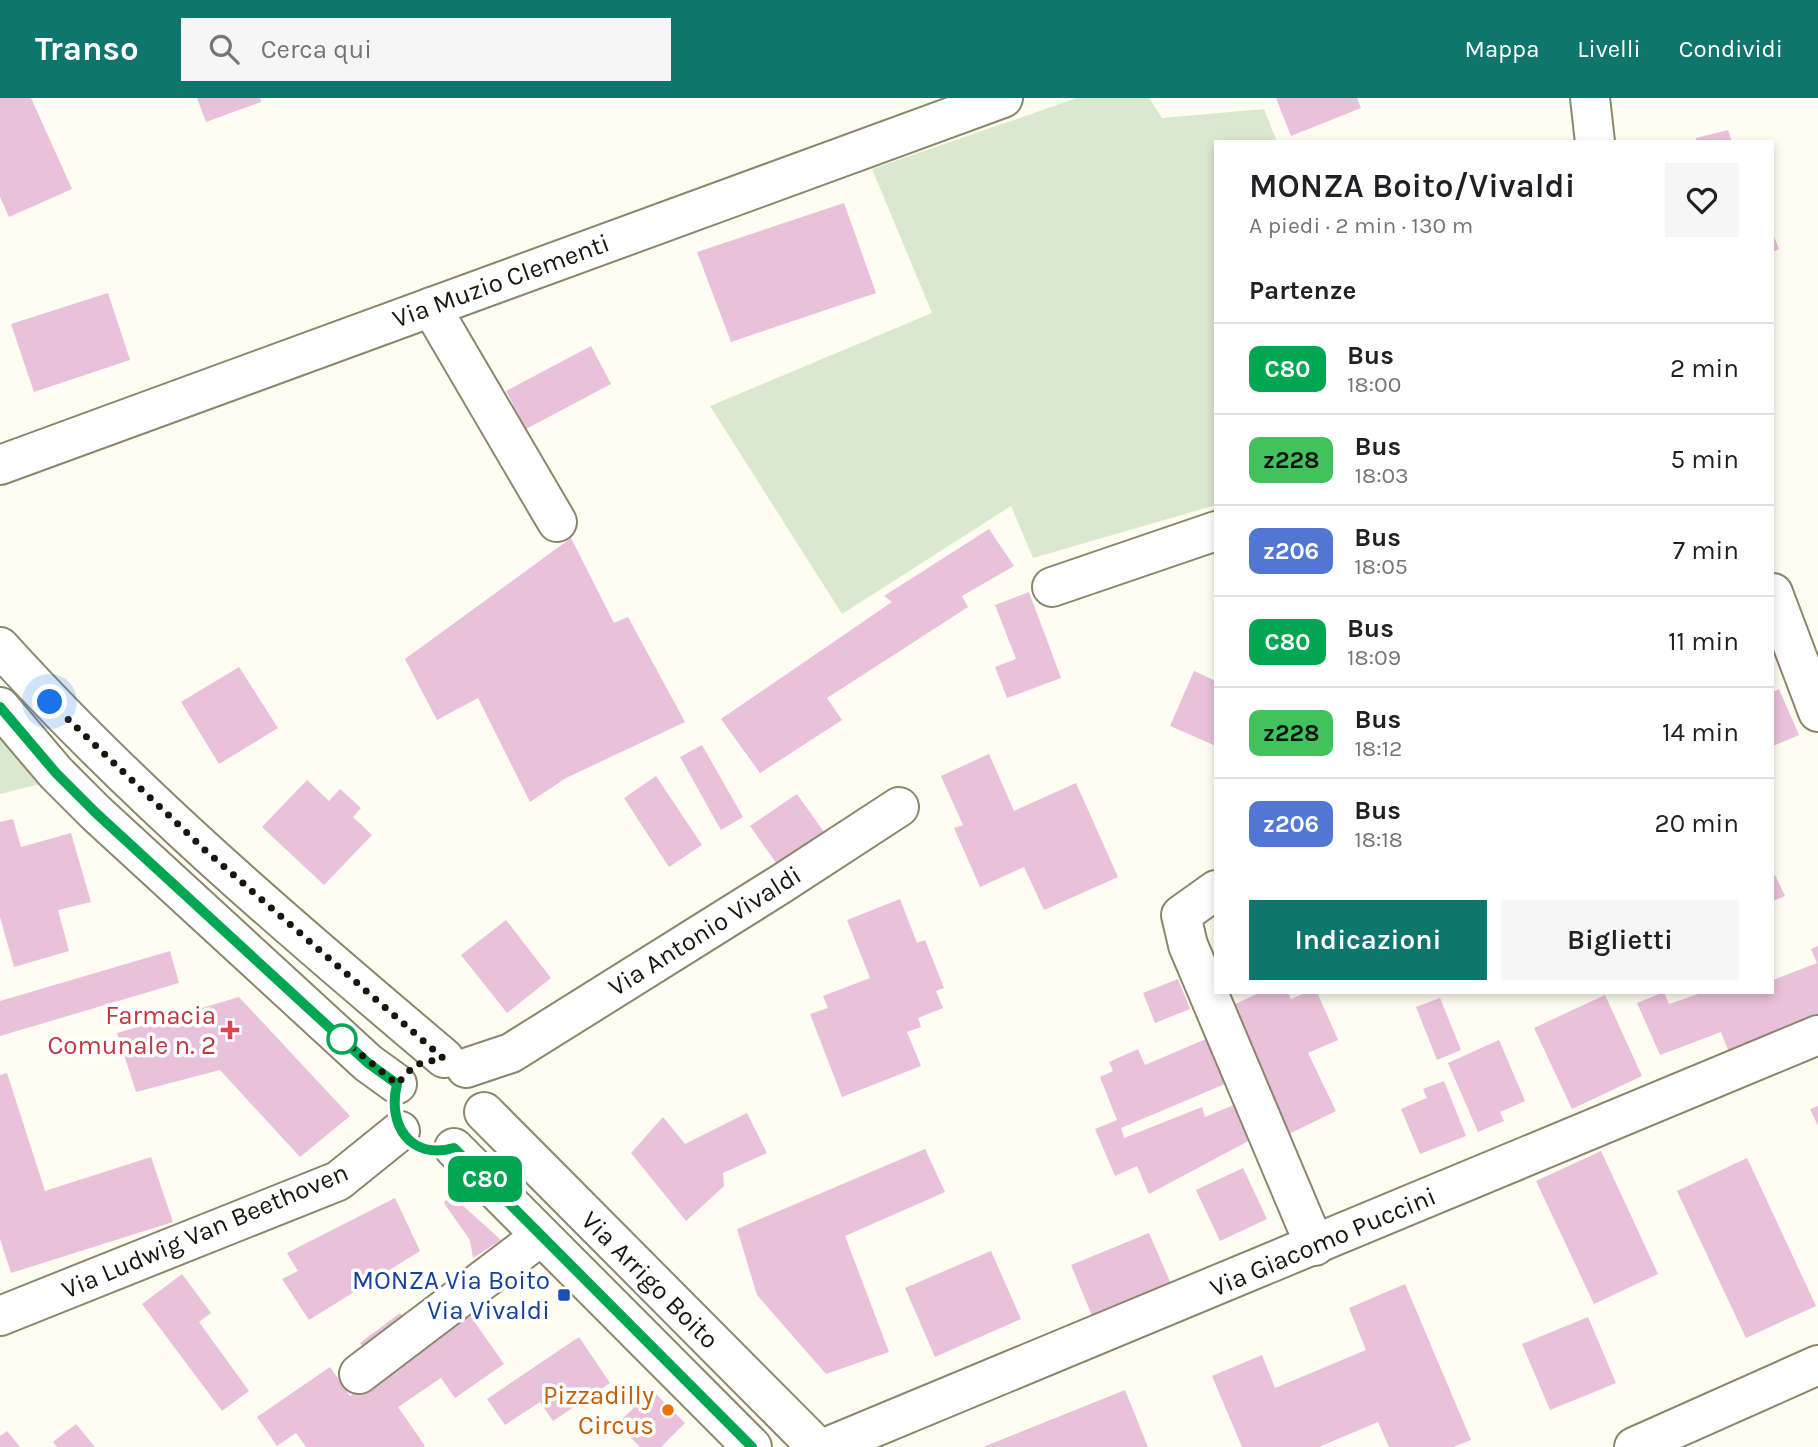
<!DOCTYPE html>
<html lang="it">
<head>
<meta charset="utf-8">
<style>
	body { margin:0; font-family:Karla,sans-serif; background:#f6f6f6; color:#202124; height:100vh; display:flex; flex-direction:column; font-size:26px; white-space:nowrap }
	* { box-sizing:border-box; margin:0 }
	p { font-size:23px; color:#757577 }
	.icon { flex:none; width:38px; height:38px; fill:none; stroke:currentColor; stroke-width:2; stroke-linecap:round; stroke-linejoin:round }
	.map { position:relative; flex:1; overflow:hidden }
	.panel { position:absolute; left:1214px; top:42px; width:560px; height:854px; display:flex; flex-direction:column; background:#fff; border-radius:0px; box-shadow:0 4px 10px #0003 }
	.panel>* { flex:none }
	.badge { padding:0 14px; border-radius:10px; font-size:24px; line-height:46px }
	.you { position:absolute; width:35px; height:35px; margin:-18px; border:5px solid #fff; border-radius:50%; background:#1a73e8; box-shadow:0 0 0 10px #1a73e833 }
	.map>.badge { position:absolute; translate:-50% -50%; box-shadow:0 0 0 4px #fff }
	h2 { padding:0 35px; font-size:26px; line-height:63px }
	.round { display:grid; place-items:center; flex:none; width:74px; height:74px; border-radius:0px; background:#f6f6f6 }
	.headline { display:flex; align-items:center; justify-content:space-between; height:119px; padding:0 35px }
	h1 { font-size:33px; font-weight:600; line-height:52px }
	.button { display:flex; gap:14px; margin-top:auto; padding:14px 35px }
	.button a { flex:1; height:80px; border-radius:0px; background:#0f766e; color:#fff; font-size:28px; font-weight:600; line-height:80px; text-align:center }
	.button a+a { background:#f6f6f6; color:#202124 }
	ul { padding:0; list-style:none }
	li { display:flex; align-items:center; gap:21px; height:91px; padding:0 35px; border-top:2px solid #e0e0e0 }
	li div { flex:1 }
	li b { display:block; font-size:26px }
	li em { font-style:normal }
	li .badge { min-width:77px; font-weight:700; text-align:center }
	header { display:flex; align-items:center; gap:42px; box-sizing:border-box; height:98px; padding:0 35px; background:#0f766e; color:#fff }
	header strong { font-size:33px }
	nav { display:flex; gap:38px; margin-inline-start:auto; font-size:24px }
	.search { width:490px; height:63px; background:#f6f6f6; display:flex; align-items:center; gap:18px; box-sizing:border-box; padding:0 24px; border-radius:0px; color:#757577; font-size:26px }
	.map>svg:first-child { display:block }
</style>
</head>
<body>
<header>
<strong>Transo</strong>
<div class="search"><svg class="icon" aria-label="search" viewBox="0 0 24 24"><circle cx="10" cy="10" r="6"/><path d="M15 15l6 6"/></svg>Cerca qui</div>
<nav><a>Mappa</a><a>Livelli</a><a>Condividi</a></nav>
</header>
<div class="map">
<svg width="1818" height="1349" viewBox="0 0 1818 1349">
	<rect width="100%" height="100%" fill="#fffcf1"/>
	<g fill="#dae9ce">
		<polygon points="1077,0 1149,0 1162,20 1264,11 1277,44 1216,44 1216,407 1033,460 1011,408 842,516 710,308 932,215 872,71"/>
		<polygon points="0,626 44,685 0,696"/>
	</g>
	<g fill="#e9c1da">
		<polygon points="0,0 31,0 72,91 9,119 0,99"/>
		<polygon points="197,0 260,0 261,4 206,24"/>
		<polygon points="1276,0 1357,0 1361,10 1291,38"/>
		<polygon points="1728,32 1732,44 1696,44 1696,40"/>
		<polygon points="844,105 876,195 731,244 697,154"/>
		<polygon points="1773,136 1779,151 1773,154"/>
		<polygon points="108,195 130,262 34,294 11,226"/>
		<polygon points="591,248 611,286 526,331 506,293"/>
		<polygon points="989,431 1014,468 962,498 968,509 827,600 842,622 760,675 721,621 892,504 884,498"/>
		<polygon points="571,440 614,525 628,519 685,624 566,680 530,704 478,600 437,622 405,561"/>
		<polygon points="1029,494 1061,580 1007,600 995,569 1016,561 995,507"/>
		<polygon points="239,569 278,630 219,666 181,604"/>
		<polygon points="1194,573 1216,583 1216,648 1170,628"/>
		<polygon points="1779,591 1799,637 1773,648 1773,594"/>
		<polygon points="702,647 743,719 721,732 680,659"/>
		<polygon points="989,656 1014,713 1076,685 1118,779 1044,812 1024,769 980,789 954,730 963,727 941,678"/>
		<polygon points="656,678 702,747 669,769 624,700"/>
		<polygon points="307,682 329,703 340,691 361,710 353,719 372,737 324,787 262,729"/>
		<polygon points="797,696 824,734 777,766 750,728"/>
		<polygon points="13,721 21,749 71,735 91,804 58,812 69,853 14,869 0,819 0,724"/>
		<polygon points="1775,777 1785,798 1773,803 1773,778"/>
		<polygon points="900,801 917,845 925,842 944,890 936,893 943,910 918,920 921,929 907,934 921,968 842,999 810,916 828,910 823,898 870,880 847,822"/>
		<polygon points="506,822 551,880 507,915 461,857"/>
		<polygon points="1818,848 1818,917 1728,952 1721,934 1660,957 1637,905 1664,894 1669,906 1704,894 1773,894 1773,882 1817,865 1811,851"/>
		<polygon points="170,853 179,885 0,938 0,903"/>
		<polygon points="1178,881 1190,911 1155,925 1143,895"/>
		<polygon points="1261,894 1288,894 1291,901 1307,894 1317,894 1338,942 1308,955 1336,1013 1289,1036 1233,907"/>
		<polygon points="1605,897 1642,978 1572,1011 1534,930"/>
		<polygon points="239,899 350,1018 300,1059 220,972 136,994 117,935"/>
		<polygon points="1440,900 1461,952 1437,962 1416,909"/>
		<polygon points="1206,941 1225,986 1121,1030 1124,1040 1202,1009 1205,1019 1241,1004 1254,1040 1149,1096 1137,1068 1115,1078 1095,1031 1117,1022 1100,979 1113,973 1109,964 1138,951 1145,967"/>
		<polygon points="1499,942 1525,1003 1500,1014 1504,1023 1478,1034 1448,965"/>
		<polygon points="7,975 45,1093 151,1059 173,1124 11,1175 0,1141 0,977"/>
		<polygon points="1444,983 1466,1038 1420,1056 1401,1011 1427,1000 1423,991"/>
		<polygon points="1818,1008 1818,1028 1810,1011"/>
		<polygon points="747,1015 767,1055 723,1075 724,1088 686,1123 631,1055 663,1019 685,1046"/>
		<polygon points="925,1051 945,1094 845,1138 889,1254 826,1276 757,1197 737,1131"/>
		<polygon points="1601,1053 1658,1176 1594,1206 1536,1083"/>
		<polygon points="1747,1060 1816,1208 1746,1240 1677,1093"/>
		<polygon points="1243,1070 1267,1121 1220,1143 1196,1092"/>
		<polygon points="450,1096 501,1142 473,1160 470,1142 444,1105"/>
		<polygon points="395,1100 420,1153 309,1222 282,1181 298,1173 287,1155"/>
		<polygon points="1149,1135 1172,1188 1093,1220 1071,1167"/>
		<polygon points="991,1153 1021,1221 935,1259 905,1190"/>
		<polygon points="182,1176 211,1215 199,1224 249,1293 222,1313 142,1206"/>
		<polygon points="1405,1186 1471,1342 1453,1349 1389,1349 1378,1324 1319,1349 1242,1349 1212,1278 1262,1257 1275,1290 1366,1252 1349,1210"/>
		<polygon points="400,1215 409,1227 369,1257 360,1245"/>
		<polygon points="469,1216 504,1266 455,1300 441,1280 398,1309 425,1348 423,1349 306,1349 296,1335 277,1348 257,1319 330,1269 350,1298"/>
		<polygon points="1588,1219 1616,1285 1550,1312 1522,1246"/>
		<polygon points="579,1239 610,1285 553,1323 540,1304 505,1327 487,1301"/>
		<polygon points="652,1292 685,1325 661,1349 640,1349 617,1326"/>
		<polygon points="1125,1292 1148,1349 983,1349"/>
		<polygon points="76,1326 95,1349 57,1349 53,1344"/>
		<polygon points="7,1333 20,1349 0,1349 0,1338"/>
	</g>
	<g fill="none" stroke-linecap="round" stroke-linejoin="round">
		<defs>
			<g id="minor">
				<polyline points="1590,0 1595,44"/>
				<polyline points="431,209 557,424"/>
				<polyline points="0,367 1003,0"/>
				<polyline points="1052,489 1216,433"/>
				<polyline points="1773,495 1818,614"/>
				<path d="M0 549C135 698 290 830 444 960"/>
				<polyline points="0,609 56,675 96,715 368,965 397,986"/>
				<polyline points="1216,792 1181,817 1188,847 1315,1148"/>
				<polyline points="466,970 511,955 781,786 899,709"/>
				<polyline points="484,1014 817,1349"/>
				<polyline points="454,1050 752,1349"/>
				<polyline points="0,1218 338,1083 400,1033"/>
				<polyline points="359,1276 541,1138"/>
				<polyline points="827,1349 1818,937"/>
				<polyline points="1634,1349 1818,1267"/>
			</g>
		</defs>
		<use href="#minor" stroke="#8c866c" stroke-width="42"/>
		<use href="#minor" stroke="#fff" stroke-width="38"/>
	</g>
	<g fill="none" stroke-linecap="round" stroke-linejoin="round">
		<defs>
			<path id="line" d="M0 609 56 675 96 715 368 965 397 986C387 1027 410 1062 454 1050L752 1349"/>
		</defs>
		<use href="#line" stroke="#fff" stroke-width="16"/>
		<use href="#line" stroke="#00a651" stroke-width="10"/>
		<polyline stroke="#19170d" stroke-width="7" stroke-dasharray="0 12.6" points="50,604 205,752 443,960 415,967 397,986 342,941"/>
	</g>
	<path fill="#e0444e" stroke="#fff" stroke-width="2.5" d="M226.5 921.5h7v7h7v7h-7v7h-7v-7h-7v-7h7z"/>
	<circle fill="#fff" stroke="#00a651" stroke-width="3.5" cx="342" cy="941" r="14"/>
	<rect fill="#1a4fb4" stroke="#fff" stroke-width="2.5" x="557" y="1190" width="14" height="14" rx="3.5"/>
	<circle fill="#e8710a" stroke="#fff" stroke-width="2.5" cx="668" cy="1312" r="7"/>
	<g text-anchor="middle" dominant-baseline="central" stroke-width="7" stroke-linejoin="round" paint-order="stroke">
		<g font-size="26" fill="#19170d" stroke="#fff">
			<text transform="translate(501 183) rotate(-20)">Via Muzio Clementi</text>
			<text transform="translate(705 833) rotate(-32)">Via Antonio Vivaldi</text>
			<text transform="translate(205 1133) rotate(-23)">Via Ludwig Van Beethoven</text>
			<text transform="translate(1323 1144) rotate(-23)">Via Giacomo Puccini</text>
			<text transform="translate(650 1182) rotate(45)">Via Arrigo Boito</text>
		</g>
		<g font-size="26" fill="#be3a42" stroke="#fff" text-anchor="end">
			<text x="216" y="917">Farmacia<tspan x="216" dy="30">Comunale n. 2</tspan></text>
		</g>
		<g font-size="26" fill="#164399" stroke="#fff" text-anchor="end">
			<text x="550" y="1182">MONZA Via Boito<tspan x="550" dy="30">Via Vivaldi</tspan></text>
		</g>
		<g font-size="26" fill="#c56008" stroke="#fff" text-anchor="end">
			<text x="654" y="1297">Pizzadilly<tspan x="654" dy="30">Circus</tspan></text>
		</g>
	</g>
</svg>
<div class="you" style="left:50px;top:604px"></div>
<b class="badge" style="left:485px;top:1081px;background:#00a651;color:#fff">C80</b>
<section class="panel">
<div class="headline"><div><h1>MONZA Boito/Vivaldi</h1><p>A piedi · 2 min · 130 m</p></div><a class="round"><svg class="icon" aria-label="heart" viewBox="0 0 24 24"><path d="M12 20l-8-8c-3-5 5-10 8-4 3-6 11-1 8 4z"/></svg></a></div>
<h2>Partenze</h2>
<ul>
<li><span class="badge" style="background:#00a651;color:#fff">C80</span><div><b>Bus</b><p>18:00</p></div><em>2 min</em></li>
<li><span class="badge" style="background:#42c25c;color:#111">z228</span><div><b>Bus</b><p>18:03</p></div><em>5 min</em></li>
<li><span class="badge" style="background:#5177d2;color:#fff">z206</span><div><b>Bus</b><p>18:05</p></div><em>7 min</em></li>
<li><span class="badge" style="background:#00a651;color:#fff">C80</span><div><b>Bus</b><p>18:09</p></div><em>11 min</em></li>
<li><span class="badge" style="background:#42c25c;color:#111">z228</span><div><b>Bus</b><p>18:12</p></div><em>14 min</em></li>
<li><span class="badge" style="background:#5177d2;color:#fff">z206</span><div><b>Bus</b><p>18:18</p></div><em>20 min</em></li>
</ul>
<div class="button"><a>Indicazioni</a><a>Biglietti</a></div>
</section>
</div>
</body>
</html>
